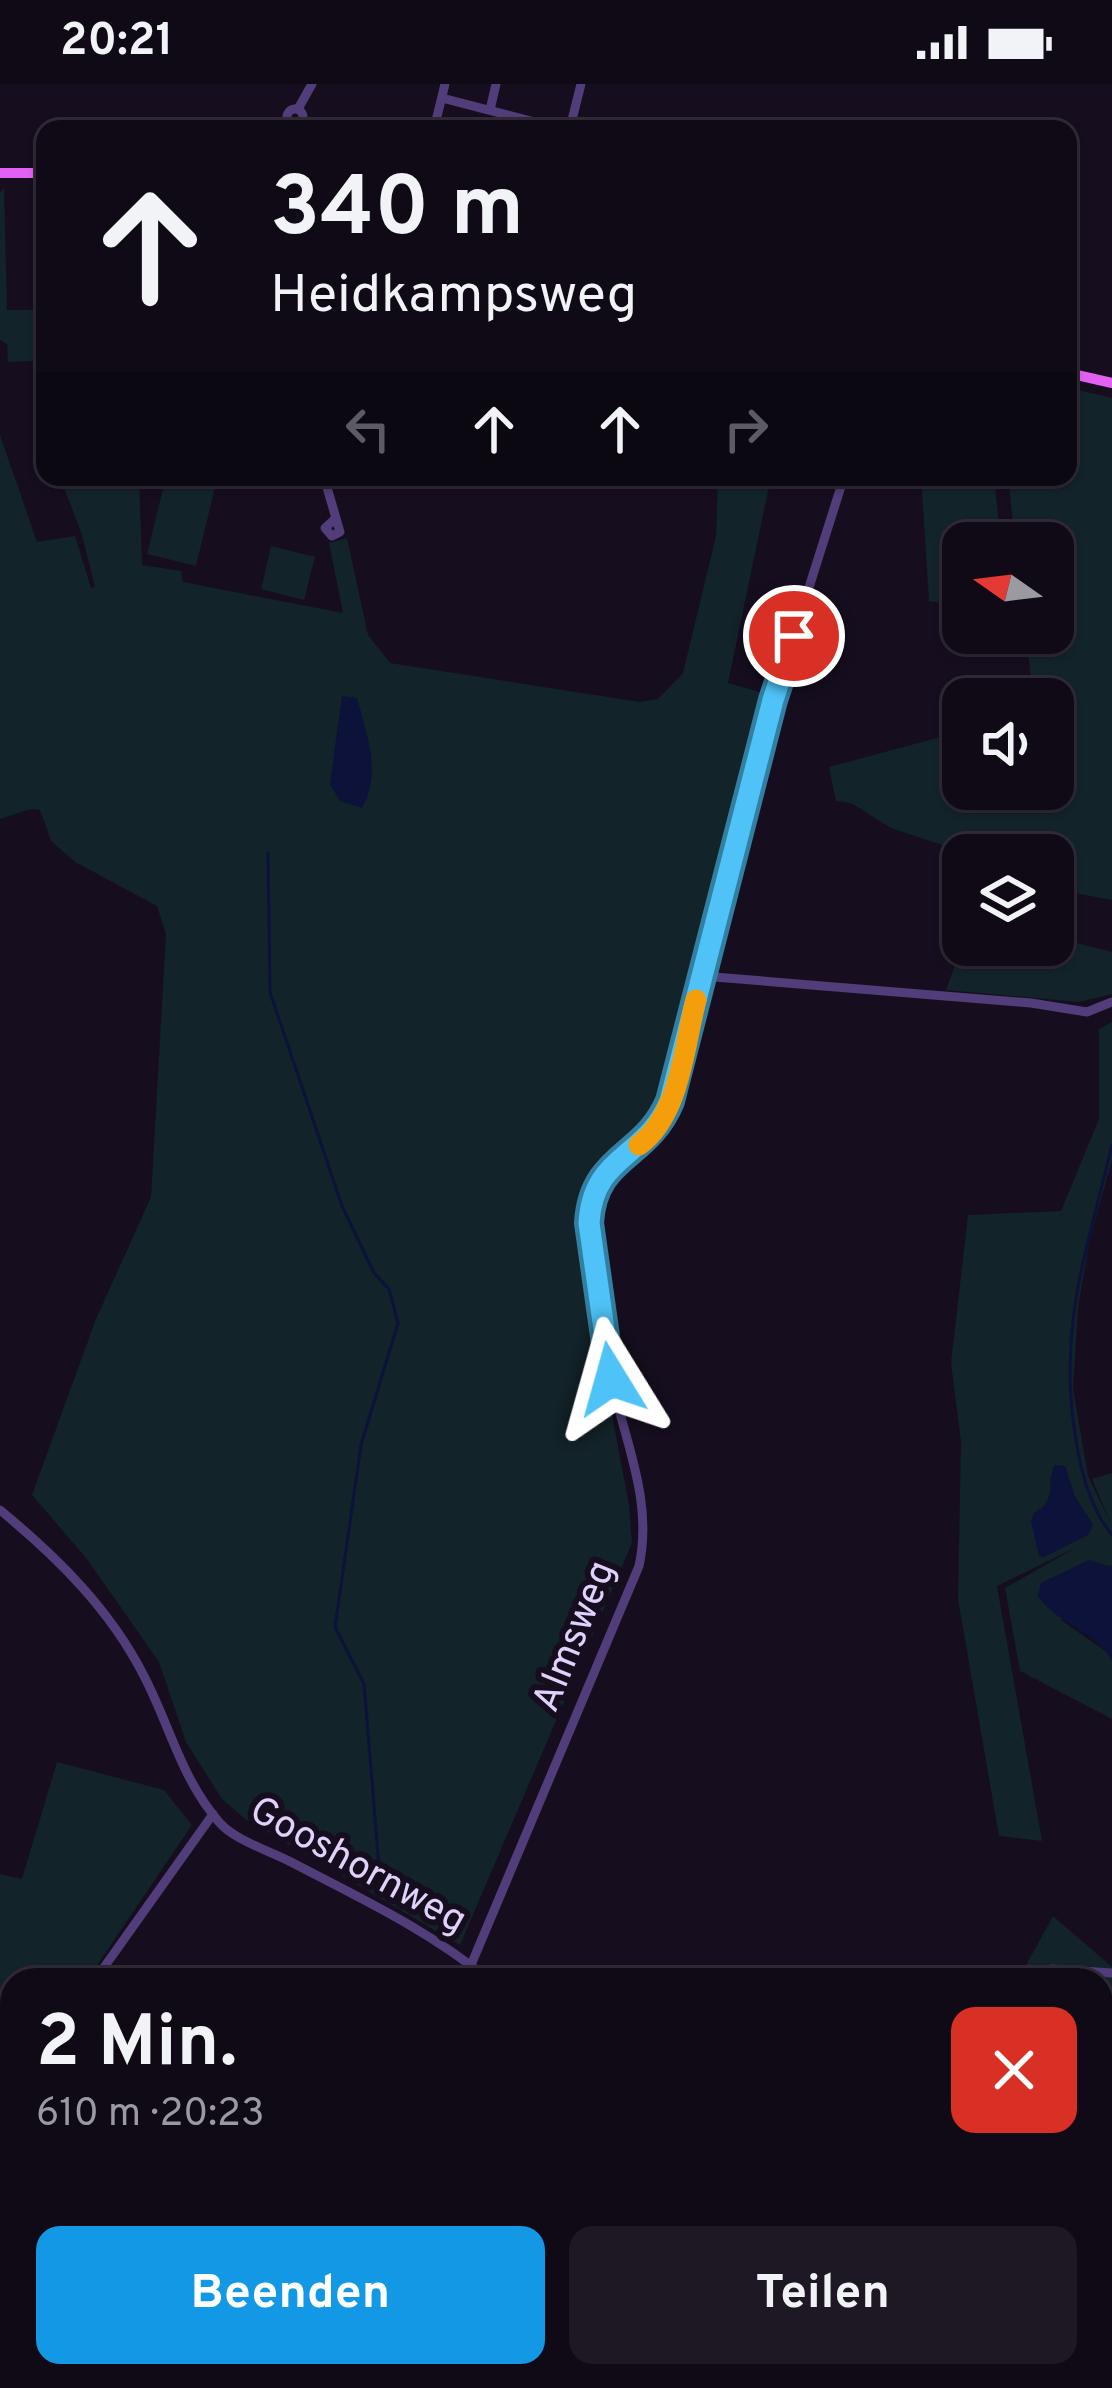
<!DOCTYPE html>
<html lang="de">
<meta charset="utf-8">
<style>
:root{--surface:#100a17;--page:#1e1824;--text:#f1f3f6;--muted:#9c9aa1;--line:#302b36;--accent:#1398e5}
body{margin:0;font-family:Overpass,sans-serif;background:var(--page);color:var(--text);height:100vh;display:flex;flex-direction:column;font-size:45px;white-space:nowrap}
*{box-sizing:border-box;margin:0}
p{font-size:39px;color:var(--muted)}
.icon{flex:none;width:66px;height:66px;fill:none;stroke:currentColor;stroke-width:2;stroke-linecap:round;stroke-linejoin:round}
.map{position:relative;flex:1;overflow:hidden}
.details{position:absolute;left:0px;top:1884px;width:1113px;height:420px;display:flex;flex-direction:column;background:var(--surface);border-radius:36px 36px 0 0;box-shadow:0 3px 9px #0004,0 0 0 3px var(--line)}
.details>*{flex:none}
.top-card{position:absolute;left:36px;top:36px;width:1041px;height:366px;border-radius:24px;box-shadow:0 3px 9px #0004,0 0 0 3px var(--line);background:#100a17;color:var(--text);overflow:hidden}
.needle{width:78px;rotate:284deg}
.controls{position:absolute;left:942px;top:438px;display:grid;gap:24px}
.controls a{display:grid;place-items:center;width:132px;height:132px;border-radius:24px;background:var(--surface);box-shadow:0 3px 9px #0004,0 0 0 3px var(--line);font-size:60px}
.pin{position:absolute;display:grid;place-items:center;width:102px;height:102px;color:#fff;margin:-51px;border:6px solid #fff;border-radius:50%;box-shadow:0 3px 12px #0007}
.me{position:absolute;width:132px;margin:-66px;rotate:352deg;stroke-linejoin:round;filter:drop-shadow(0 0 9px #0008)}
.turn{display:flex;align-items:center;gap:42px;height:252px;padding:0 36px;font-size:54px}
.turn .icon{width:156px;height:156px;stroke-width:2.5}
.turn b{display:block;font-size:84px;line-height:102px}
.lanes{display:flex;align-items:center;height:114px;padding:0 36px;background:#0003;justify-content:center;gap:60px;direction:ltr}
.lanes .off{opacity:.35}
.round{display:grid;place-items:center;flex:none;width:126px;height:126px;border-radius:24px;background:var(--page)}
.head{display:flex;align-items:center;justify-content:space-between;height:204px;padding:0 36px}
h1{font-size:72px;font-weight:700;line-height:90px}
.primary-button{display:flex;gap:24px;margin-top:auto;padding:24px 36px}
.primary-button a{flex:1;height:138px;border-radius:24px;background:var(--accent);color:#fff;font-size:48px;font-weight:700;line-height:138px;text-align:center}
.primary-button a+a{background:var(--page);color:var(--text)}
.status{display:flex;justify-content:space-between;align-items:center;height:84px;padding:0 60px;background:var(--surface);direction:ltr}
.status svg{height:33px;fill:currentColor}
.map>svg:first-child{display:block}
.green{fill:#122329;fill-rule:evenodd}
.water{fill:#0d123a}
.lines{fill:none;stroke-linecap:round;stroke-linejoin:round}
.stream{stroke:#0d123a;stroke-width:3}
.minor{stroke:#503d7a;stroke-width:9}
.major{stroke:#e261f2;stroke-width:10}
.route-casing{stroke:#337fa1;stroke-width:30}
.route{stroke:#4fc3f7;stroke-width:21}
.slow{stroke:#f59e0b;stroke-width:21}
.labels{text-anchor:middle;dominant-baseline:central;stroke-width:12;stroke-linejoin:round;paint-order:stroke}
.street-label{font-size:39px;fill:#e1d1fb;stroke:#160e1f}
</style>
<div class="status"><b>20:21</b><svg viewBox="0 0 49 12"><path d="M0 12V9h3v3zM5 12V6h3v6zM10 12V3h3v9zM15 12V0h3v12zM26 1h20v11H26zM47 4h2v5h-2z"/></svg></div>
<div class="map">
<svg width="1112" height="2304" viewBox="0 0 1112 2304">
<rect width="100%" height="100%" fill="#160e1f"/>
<path class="green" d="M4,103L7,226H34L35,277L8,278L7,260L0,256V109Z
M1078,306L1112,314V816L1053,805V771H963V780L942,761L891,744L851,719L836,717L829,683L963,647V705H1053V615H1033L1026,549H1053V459H1015L1009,401L1066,395Z
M0,351L37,458L75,452L91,504L95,503L82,451L60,393H139L142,481L181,487L183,498L343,529L329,459L347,454L368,551L390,579L640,618L658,615L683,589L716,452L718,393H771L728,599L770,611L760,648H749L657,1016C619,1079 574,1059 578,1151L629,1421L632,1459L460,1861L244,1734L222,1715L186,1658L159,1578L87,1475L32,1411L96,1235L151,1113L166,850L157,822L75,778L51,757L40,726L30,725L0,735Z
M166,393H190L216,399L196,482L147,470Z
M921,393H994L1001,459H963V522L929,517Z
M271,462L315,473L304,516L261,505Z
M1053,853L1112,868V910L1079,918L946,906L963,859L1053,861Z
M1112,938V1076L1089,1158L1078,1224L1073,1305L1088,1392L1111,1440L1092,1395L1112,1389V1483L1109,1481L1061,1536L1108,1569L1112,1577V1635L1020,1587L1005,1504L1077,1463L997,1502L1042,1757L999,1752L958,1515L961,1358L951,1279L968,1131L1061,1127L1099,1035V945ZM1065,1382L1074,1411L1093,1441L1034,1429C1050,1420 1053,1413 1050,1395Z
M57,1678L164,1706L192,1741L87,1896H12V2006L0,2024V1790L22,1795Z
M1053,1832L1112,1883V2005L1101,2001V1896H1018Z
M894,2292H977L978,2304H890Z"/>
<path class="water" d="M342,612L357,614C367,651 382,689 362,724L340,717L330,700Z
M1054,1381L1065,1382L1074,1411L1093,1441L1088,1451L1044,1473L1039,1472L1031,1438L1034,1429C1057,1416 1047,1403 1054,1381Z
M1089,1476L1112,1483V1577C1097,1548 1057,1540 1038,1512L1041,1499Z"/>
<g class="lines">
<path class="stream" d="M268,769L270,908L342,1122L374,1189L389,1205L398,1239L361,1361L335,1543L364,1600L380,1795
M1112,1061C1087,1167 1057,1244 1076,1356C1081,1389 1090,1424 1112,1451
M1101,2022L1112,2015
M569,2304L584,2292"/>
<path class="minor" d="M442,14L562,45L571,40L581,0
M287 33a8 8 0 1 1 16 0a8 8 0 1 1-16 0Z
M298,25L312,0
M490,26L496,0
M434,45L445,0
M324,393L340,448L332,452L325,444L336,434
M702,892L1031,919L1087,928L1112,918
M0,1426C57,1473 110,1525 144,1592C170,1642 181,1694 219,1738C234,1756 270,1767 291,1778C358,1813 431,1847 489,1896
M471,1881L639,1482C653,1418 626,1360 612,1298C600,1246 596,1192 589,1139C593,1070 646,1074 670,1017L772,620L844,393
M95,1896L213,1730
M1034,1896L1052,1885L1112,1889
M0,2033L12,2016
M315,2304L329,2292"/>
<path class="major" d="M0,89H45
M1068,289L1112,299"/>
</g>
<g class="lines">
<defs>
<path id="route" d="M611,1295L589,1139C593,1070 646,1075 670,1017L773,616L794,552"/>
</defs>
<use href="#route" class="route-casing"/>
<use href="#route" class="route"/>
<path class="slow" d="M639,1061C680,1031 684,962 696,916"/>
</g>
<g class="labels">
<g class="street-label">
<text transform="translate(576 1553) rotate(-68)">Almsweg</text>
<text transform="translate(357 1783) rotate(29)">Gooshornweg</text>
</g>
</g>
</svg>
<div class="controls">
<a><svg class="needle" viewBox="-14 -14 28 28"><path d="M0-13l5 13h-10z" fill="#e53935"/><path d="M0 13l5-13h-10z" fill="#9c9aa1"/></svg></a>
<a><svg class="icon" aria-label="sound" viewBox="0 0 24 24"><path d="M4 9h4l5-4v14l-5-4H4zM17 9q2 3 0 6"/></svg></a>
<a><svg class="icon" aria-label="layers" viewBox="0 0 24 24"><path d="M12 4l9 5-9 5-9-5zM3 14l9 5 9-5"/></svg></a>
</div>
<div class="pin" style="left:794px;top:552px;background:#d93025"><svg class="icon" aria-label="arrive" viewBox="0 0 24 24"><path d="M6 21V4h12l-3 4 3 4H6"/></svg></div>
<svg class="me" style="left:611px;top:1295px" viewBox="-20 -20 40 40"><path d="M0-17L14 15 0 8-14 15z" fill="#4fc3f7" stroke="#fff" stroke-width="4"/></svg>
<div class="top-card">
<div class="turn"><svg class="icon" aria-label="ahead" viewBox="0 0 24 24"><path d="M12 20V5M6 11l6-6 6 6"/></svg><div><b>340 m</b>Heidkampsweg</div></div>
<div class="lanes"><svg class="icon off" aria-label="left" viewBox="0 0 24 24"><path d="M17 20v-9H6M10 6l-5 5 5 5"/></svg><svg class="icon" aria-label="ahead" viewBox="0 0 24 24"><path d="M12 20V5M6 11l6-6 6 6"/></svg><svg class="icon" aria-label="ahead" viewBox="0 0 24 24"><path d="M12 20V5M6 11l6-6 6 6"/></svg><svg class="icon off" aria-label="right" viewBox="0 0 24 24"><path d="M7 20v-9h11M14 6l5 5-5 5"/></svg></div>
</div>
<section class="details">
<div class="head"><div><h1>2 Min.</h1><p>610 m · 20:23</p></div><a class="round" style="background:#d93025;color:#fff"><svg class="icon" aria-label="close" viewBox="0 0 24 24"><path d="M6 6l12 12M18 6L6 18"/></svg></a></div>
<div class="primary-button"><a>Beenden</a><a>Teilen</a></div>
</section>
</div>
